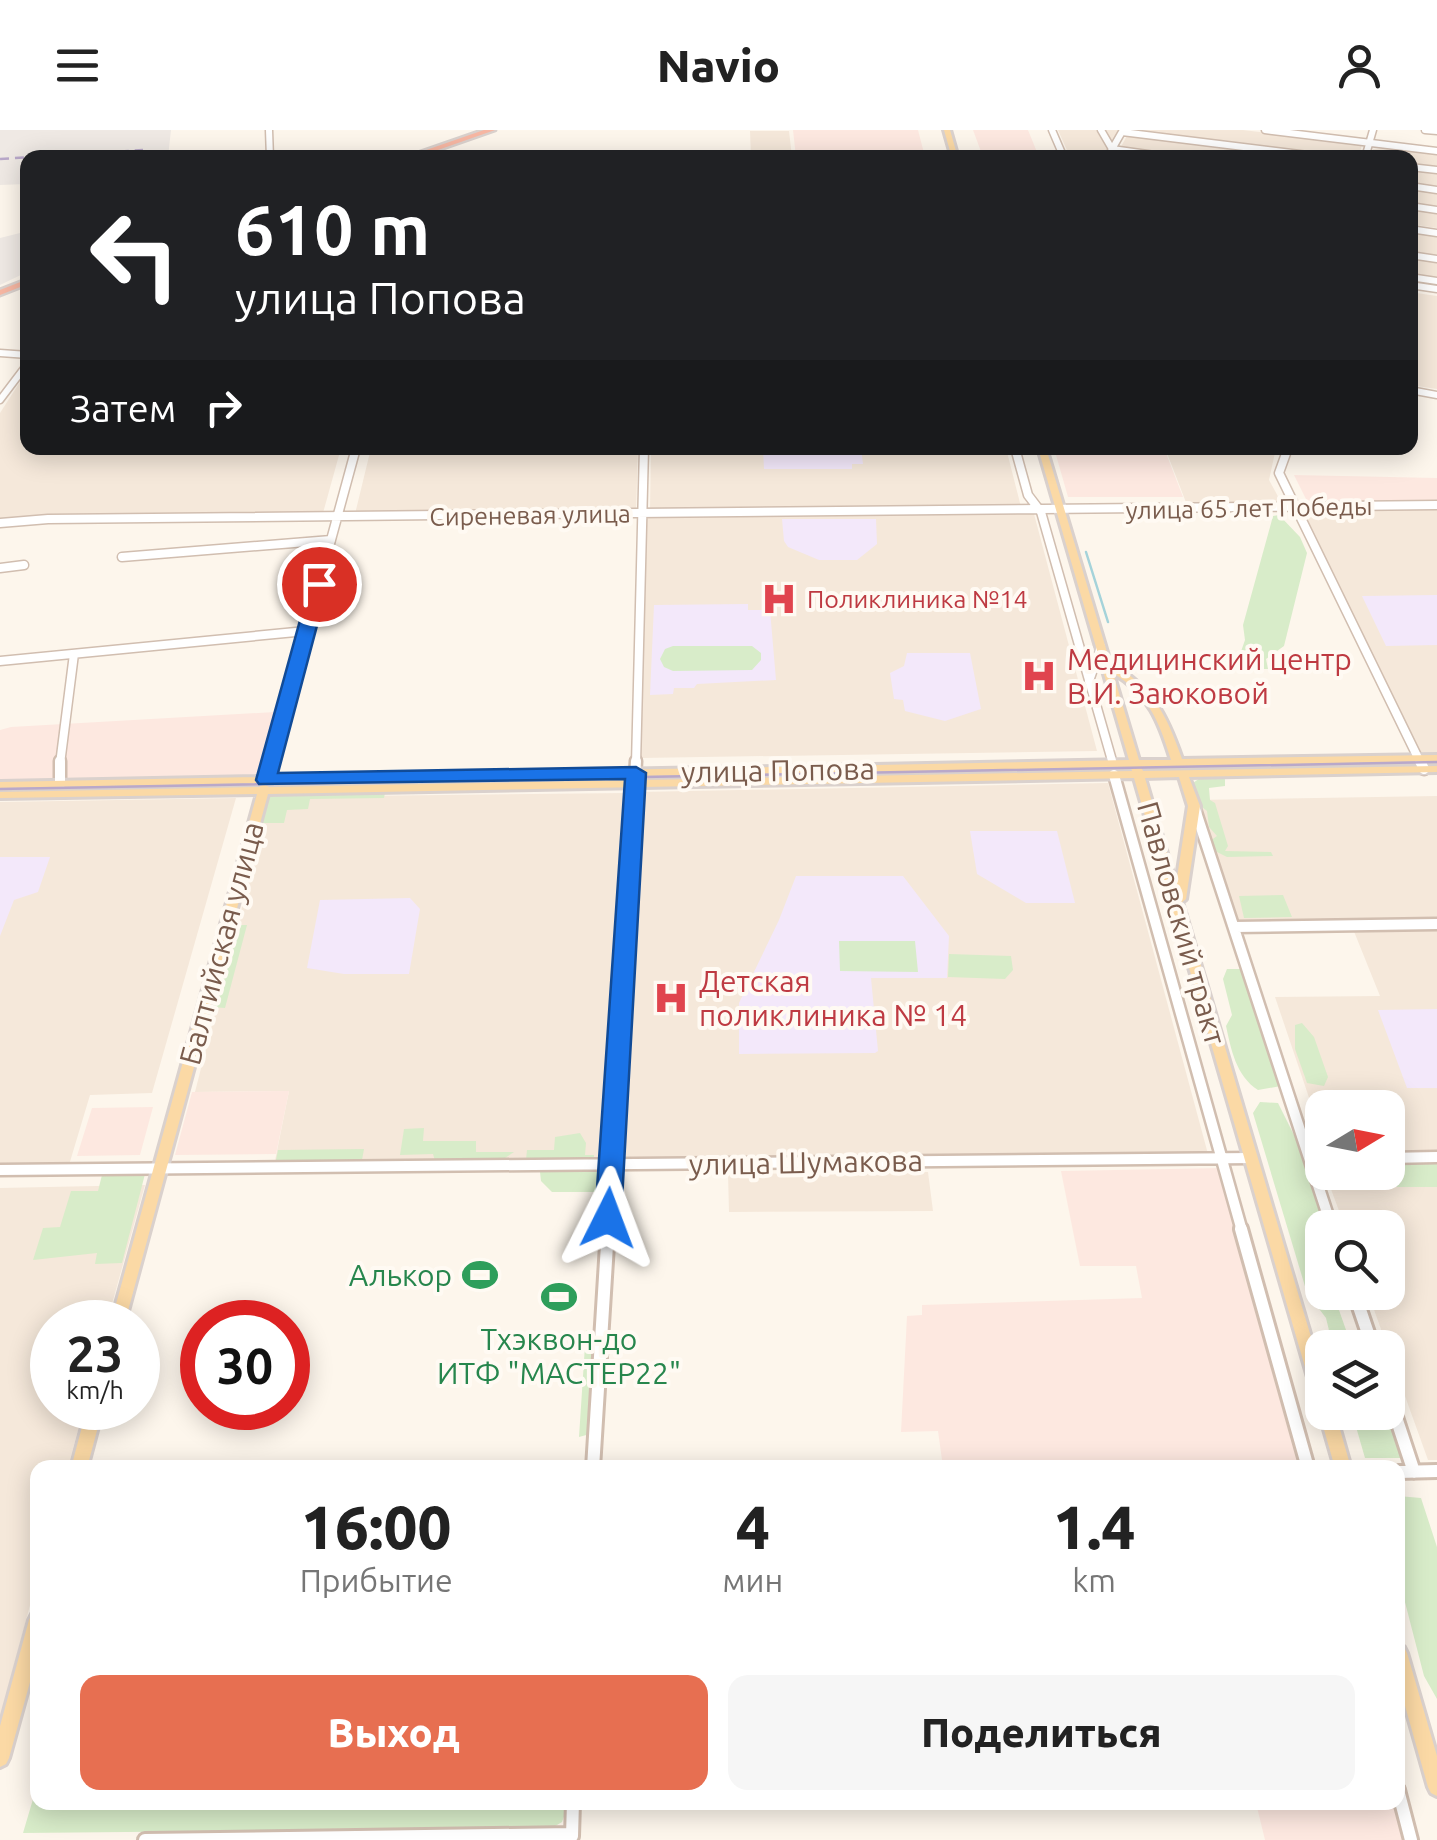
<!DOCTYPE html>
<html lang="ru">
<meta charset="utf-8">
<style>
:root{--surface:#fff;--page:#f6f6f6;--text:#222;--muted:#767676;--accent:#e76f51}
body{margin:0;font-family:Ubuntu,sans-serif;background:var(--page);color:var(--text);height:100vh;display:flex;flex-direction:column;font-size:38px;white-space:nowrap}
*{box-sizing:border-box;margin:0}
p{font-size:32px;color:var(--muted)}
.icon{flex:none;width:55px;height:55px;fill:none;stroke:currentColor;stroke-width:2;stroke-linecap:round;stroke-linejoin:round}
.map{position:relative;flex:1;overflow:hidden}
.drawer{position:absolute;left:30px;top:1330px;width:1375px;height:350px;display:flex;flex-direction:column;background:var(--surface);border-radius:20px;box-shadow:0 5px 25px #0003}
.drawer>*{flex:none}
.hud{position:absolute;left:20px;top:20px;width:1398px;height:305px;border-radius:20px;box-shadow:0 5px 25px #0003;background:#202124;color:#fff;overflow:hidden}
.needle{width:65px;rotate:80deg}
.tools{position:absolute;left:1305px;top:960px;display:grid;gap:20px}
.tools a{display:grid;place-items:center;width:100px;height:100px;border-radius:20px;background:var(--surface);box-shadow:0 5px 25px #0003;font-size:50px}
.speed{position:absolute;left:30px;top:1170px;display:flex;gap:20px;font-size:50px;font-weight:700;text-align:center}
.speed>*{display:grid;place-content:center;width:130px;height:130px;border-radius:50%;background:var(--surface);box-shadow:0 5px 25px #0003;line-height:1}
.speed small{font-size:25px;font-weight:400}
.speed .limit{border:15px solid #d22;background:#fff;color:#111}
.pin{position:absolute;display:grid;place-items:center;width:85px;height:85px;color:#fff;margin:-42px;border:5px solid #fff;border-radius:50%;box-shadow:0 2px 10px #0007}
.me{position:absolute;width:110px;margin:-55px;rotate:3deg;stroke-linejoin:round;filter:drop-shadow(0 0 8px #0008)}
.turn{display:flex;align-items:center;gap:35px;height:210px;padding:0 50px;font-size:45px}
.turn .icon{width:130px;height:130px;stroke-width:2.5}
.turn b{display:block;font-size:70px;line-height:85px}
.then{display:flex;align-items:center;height:95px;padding:0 50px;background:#0003;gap:20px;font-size:38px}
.eta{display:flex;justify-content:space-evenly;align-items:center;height:170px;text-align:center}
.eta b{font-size:60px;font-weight:800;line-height:70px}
.button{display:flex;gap:20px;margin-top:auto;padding:20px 50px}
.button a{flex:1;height:115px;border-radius:20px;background:var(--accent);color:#fff;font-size:40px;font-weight:800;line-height:115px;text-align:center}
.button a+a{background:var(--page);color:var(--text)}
header{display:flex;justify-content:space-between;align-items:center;height:130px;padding:0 50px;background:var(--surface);font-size:45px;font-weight:800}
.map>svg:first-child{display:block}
.residential{fill:#f5e8da}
.commercial{fill:#fde8e0}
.industrial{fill:#efe9e4}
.education{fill:#f3e8fa}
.green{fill:#d8ecc9}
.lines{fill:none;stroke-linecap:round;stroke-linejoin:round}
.stream{stroke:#a5d3da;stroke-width:2.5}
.minor-far3-casing{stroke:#d1beb0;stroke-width:9}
.minor-far2-casing{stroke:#d1beb0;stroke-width:11}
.minor-far1-casing{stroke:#d1beb0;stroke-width:15}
.minor-casing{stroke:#d1beb0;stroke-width:18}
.major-casing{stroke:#dad1cd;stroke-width:6}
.highway-casing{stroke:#dad1cd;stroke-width:5}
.minor-far3{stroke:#fff;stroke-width:6}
.minor-far2{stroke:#fff;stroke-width:8}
.minor-far1{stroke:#fff;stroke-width:10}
.minor{stroke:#fff;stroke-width:12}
.major{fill:#fbd9a5;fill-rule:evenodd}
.highway{fill:#f7b7a3;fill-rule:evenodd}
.tram{stroke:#b9a8c9;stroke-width:2.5}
.rail{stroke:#b9a8c9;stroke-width:2.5;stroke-dasharray:9 6;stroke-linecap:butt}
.route{fill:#1a73e8;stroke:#114b97;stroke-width:2.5}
.labels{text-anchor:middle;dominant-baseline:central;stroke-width:8;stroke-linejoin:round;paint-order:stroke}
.far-street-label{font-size:25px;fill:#7a5c4d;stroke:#fffaf3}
.far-health-label{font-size:25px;fill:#be3a42;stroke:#fffaf3;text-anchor:start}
.health-label{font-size:30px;fill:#be3a42;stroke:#fffaf3;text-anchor:start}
.street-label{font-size:30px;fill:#7a5c4d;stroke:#fffaf3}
.leisure-label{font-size:30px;fill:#27864d;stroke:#fffaf3;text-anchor:end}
</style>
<header><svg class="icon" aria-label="menu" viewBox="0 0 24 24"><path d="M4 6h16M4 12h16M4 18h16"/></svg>Navio<svg class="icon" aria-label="person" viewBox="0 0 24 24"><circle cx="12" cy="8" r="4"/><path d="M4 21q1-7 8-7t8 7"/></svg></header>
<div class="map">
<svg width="1437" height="1710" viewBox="0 0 1437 1710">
<rect width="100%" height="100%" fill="#fdf6ec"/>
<path class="residential" d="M1058,0H1120L1105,28L1070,27Z
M1130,0H1243L1362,14L1359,27L1115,28Z
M750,1H789L792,27H751Z
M1397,17L1437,22V98L1410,94V28H1370L1373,19Z
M1410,103L1437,107V149L1410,146Z
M1410,162L1437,166V259L1410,255Z
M27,241L28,318H341L323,383L48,386L0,392V283Z
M371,318H638L636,382L355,384Z
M651,318H1006L1021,377L650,379Z
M1165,318H1276L1269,350L1281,372L1187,375Z
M1301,377H1437V625H1419Z
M1034,384L1097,621L641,628L647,387Z
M1108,653L1208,1024L616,1029L639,662Z
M625,663L600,1029L275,1031L289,961L195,962L270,667Z
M1437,666V790L1239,794L1195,670Z
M236,668L152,963L90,965L69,1035L0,1036V672Z
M1437,798V1021L1388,1022V978H1322V1006L1275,867L1380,866L1353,799Z
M1437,1032V1330H1428L1368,1163L1388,1162V1098L1345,1097L1325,1043L1388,1042V1033Z
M928,1042L933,1081L729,1082L728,1044Z
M145,1055L107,1192H52V1278H84L68,1337L38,1338L37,1449L0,1588V1058Z"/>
<path class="commercial" d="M793,0H918L925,27H796Z
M973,0H1028L1039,27H983Z
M1054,318H1164L1183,367H1068Z
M1294,345L1437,348V373H1308Z
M275,582L259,641L254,645L0,650V600L11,597Z
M289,961L276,1024L175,1025L192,962Z
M153,977L140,1025L77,1026L92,978Z
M1224,1038L1307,1337H943L938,1301L901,1302L907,1186L922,1185V1175L1142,1168L1136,1136H1080L1061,1041Z
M1398,1672L1409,1710H1265L1256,1673Z"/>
<path class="industrial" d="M0,0H171L168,27L28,28L27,54L0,55Z
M24,102L27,104V142L0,155V108Z"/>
<path class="education" d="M763,318H861L863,334H852V339H764Z
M782,389H876L877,414L857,430H819L788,417L784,411Z
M1437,465V515L1386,516L1362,466Z
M748,474V480H770L776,550L697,554L694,558H674L673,564L650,565L654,475Z
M907,523H970L981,579L945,591L905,581L903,570L894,569L890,543L904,536Z
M970,701H1057L1075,773H1026L977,744Z
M0,727H50L38,762L14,770L0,806Z
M796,746H903L949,806L947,848H871L878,921L875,923L739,924V873L779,790Z
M410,768L420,779L409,844H344L307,838L320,770Z
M1437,879V958H1407L1378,880Z"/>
<path class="green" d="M1279,385L1300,407L1307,423L1284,516L1266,529L1268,539H1245L1237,533L1245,510L1243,495L1273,386Z
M673,516H752L761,523V530L752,540L673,541L664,537L660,529L665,519Z
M1216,646L1225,648V656L1209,658L1210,670L1215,673L1228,716L1225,721L1271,722L1273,726L1227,727L1213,720L1210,711L1217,706L1209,697L1207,681L1197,673L1193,653L1200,648Z
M352,661L385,663L384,668L310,669L308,679L287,680L284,693H261L267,667L275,663Z
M1283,765L1292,787L1244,788L1239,766Z
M234,795H247L225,878L212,877Z
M839,811H915L918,842L840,841Z
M949,824L1011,826L1013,840L1005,849L948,847Z
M1227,839H1243L1281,956L1258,960C1236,946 1231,919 1226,896L1232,885L1223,849Z
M1302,893L1314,907L1328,947L1324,956L1307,953L1295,919V895Z
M1260,972L1278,973L1295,1007L1326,1097L1319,1110L1322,1162L1333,1163L1352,1217H1333L1326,1188L1307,1163L1253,983Z
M424,998L423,1011H476V1022H514L502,1030L435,1031L433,1024L400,1025L404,999Z
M580,1003L586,1013L585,1025H594V1029L526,1030L527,1020H554L555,1007Z
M364,1019L362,1030H276L278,1020Z
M1406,1031H1437V1057H1397L1391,1047L1392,1039Z
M545,1039H601L605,1053L595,1062H552L541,1051L540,1042Z
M145,1044L122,1133L95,1134L97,1123L33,1130L43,1098L60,1097L71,1061H98L102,1045Z
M586,1200L598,1205L590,1304L579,1307Z
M1352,1283H1386L1401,1328H1365Z
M1398,1366L1421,1368L1437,1417V1569L1424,1546L1398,1445L1401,1430Z
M36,1659L38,1672L569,1673L562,1692L552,1698L23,1703Z"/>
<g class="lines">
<path class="stream" d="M1086,422L1108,492"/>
<defs>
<path id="minor-far3" d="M269,0L270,28
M1052,0L1064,28
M1101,0L1112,19L1176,28
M1265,0L1437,21
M1425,0L1437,1
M1122,2L1332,28
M1107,28L1123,0
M1365,28L1373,0
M1410,37L1437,40
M1410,56L1437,60
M1410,76L1437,80
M1410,99L1437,103
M1410,125L1437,129
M1410,147L1437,151
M1410,155L1437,159
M0,223L28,225
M1410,260L1437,265
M0,270L28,233"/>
<path id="minor-far2" d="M1015,318L1028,365L1041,382L1113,634
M1288,318L1279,343L1421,634
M0,393L48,389L1437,375
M122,427L331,410
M0,438L24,435
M0,531L306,501
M1089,551L1101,517
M60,634L74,524
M270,634L356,318
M636,634L644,318"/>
<path id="minor-far1" d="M60,631V654
M1420,631L1424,639
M1114,645L1242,1101
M266,650L271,631
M1194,676L1332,1098
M1235,797L1437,794
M1388,1028L1437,1027
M0,1040L1252,1028
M608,1101L636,631"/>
<path id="minor" d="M1241,1099L1308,1338
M1354,1162L1373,1218
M1388,1263L1414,1342
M593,1338L608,1099
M1398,1342L1437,1341
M1398,1660L1411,1710
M572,1706L573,1672
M145,1710L571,1704"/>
<path id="major" d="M944,0H950L958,28H952Z
M1038,318H1046L1110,532C1153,558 1166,583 1182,629L1437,625V631L1141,637L1143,641L1437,636V642L1189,647L1200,676L1186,769L1182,772L1322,1244V1274L1317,1273L1314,1268L1134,648L268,664L125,1192H111L257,664L0,668V662L259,657L264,654L269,657L1132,641L1131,637L0,658V652L1129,630ZM1113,543C1149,565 1159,591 1171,630H1139ZM1179,647L1188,676L1176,754L1145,648Z
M1322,1277V1282H1335L1351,1338H1335L1319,1282Z
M87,1278H103L87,1338H71Z
M38,1482V1523L9,1628L6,1634L0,1637V1596L29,1490L32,1484Z
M1398,1515L1404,1517L1407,1523L1437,1626V1666L1431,1663L1428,1657L1398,1551Z"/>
<path id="highway" d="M484,0H495L415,28H403Z
M28,149V154L0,165V160Z"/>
</defs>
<use href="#minor-far3" class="minor-far3-casing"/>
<use href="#minor-far2" class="minor-far2-casing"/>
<use href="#minor-far1" class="minor-far1-casing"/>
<use href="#minor" class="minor-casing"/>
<use href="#major" class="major-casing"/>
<use href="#highway" class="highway-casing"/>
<use href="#minor-far3" class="minor-far3"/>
<use href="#minor-far2" class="minor-far2"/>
<use href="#minor-far1" class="minor-far1"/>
<use href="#minor" class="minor"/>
<use href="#major" class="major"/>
<use href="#highway" class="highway"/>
<path class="tram" d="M0,659L1437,632"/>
<path class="rail" d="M0,29L143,20"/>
</g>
<path class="route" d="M319,449L328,454L278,643L636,637L646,643L621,1088L617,1096H599L595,1088L625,649L259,654L256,650L310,454Z"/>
<defs>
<symbol id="hospital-bare" viewBox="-9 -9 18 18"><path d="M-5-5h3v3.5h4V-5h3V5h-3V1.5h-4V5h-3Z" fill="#e0444e" stroke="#fffaf3" stroke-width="2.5" paint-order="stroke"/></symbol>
<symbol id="stadium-bare" viewBox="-9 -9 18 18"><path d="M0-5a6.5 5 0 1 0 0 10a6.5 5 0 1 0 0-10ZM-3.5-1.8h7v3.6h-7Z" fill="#2e9e5b" stroke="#fffaf3" stroke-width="2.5" paint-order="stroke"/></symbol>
</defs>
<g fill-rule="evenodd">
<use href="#hospital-bare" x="754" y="444" width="50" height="50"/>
<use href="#hospital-bare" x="1014" y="521" width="50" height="50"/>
<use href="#hospital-bare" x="646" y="843" width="50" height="50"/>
<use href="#stadium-bare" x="455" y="1120" width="50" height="50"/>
<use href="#stadium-bare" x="534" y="1142" width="50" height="50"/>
</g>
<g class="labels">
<g class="far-street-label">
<text transform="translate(1249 378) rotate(-1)">улица 65 лет Победы</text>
<text transform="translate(530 385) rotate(-1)">Сиреневая улица</text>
</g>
<g class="far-health-label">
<text x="807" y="469">Поликлиника №14</text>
</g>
<g class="health-label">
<text x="1067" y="529">Медицинский центр<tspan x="1067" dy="34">В.И. Заюковой</tspan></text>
<text x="699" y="851">Детская<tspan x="699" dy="34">поликлиника № 14</tspan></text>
</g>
<g class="street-label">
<text transform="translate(778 640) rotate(-1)">улица Попова</text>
<text transform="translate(1182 793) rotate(74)">Павловский тракт</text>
<text transform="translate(221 813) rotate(-75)">Балтийская улица</text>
<text transform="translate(806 1032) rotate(-1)">улица Шумакова</text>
</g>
<g class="leisure-label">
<text x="452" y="1145">Алькор</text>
<text x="559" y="1209" text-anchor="middle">Тхэквон-до<tspan x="559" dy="34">ИТФ "МАСТЕР22"</tspan></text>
</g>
</g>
</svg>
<div class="tools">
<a><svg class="needle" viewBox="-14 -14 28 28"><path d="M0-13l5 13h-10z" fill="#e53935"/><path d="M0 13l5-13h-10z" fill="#767676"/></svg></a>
<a><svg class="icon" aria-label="search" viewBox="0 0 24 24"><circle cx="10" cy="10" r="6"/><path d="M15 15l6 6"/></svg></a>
<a><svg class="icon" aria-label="layers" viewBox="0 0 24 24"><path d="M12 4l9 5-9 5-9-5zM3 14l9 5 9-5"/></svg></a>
</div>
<div class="speed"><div>23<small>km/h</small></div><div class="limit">30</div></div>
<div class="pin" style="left:319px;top:454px;background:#d93025"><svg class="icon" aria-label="arrive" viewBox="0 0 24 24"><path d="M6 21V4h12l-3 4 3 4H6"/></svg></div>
<svg class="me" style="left:608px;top:1088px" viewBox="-20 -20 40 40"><path d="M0-17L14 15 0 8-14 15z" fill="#1a73e8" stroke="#fff" stroke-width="4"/></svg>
<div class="hud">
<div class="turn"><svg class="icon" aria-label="left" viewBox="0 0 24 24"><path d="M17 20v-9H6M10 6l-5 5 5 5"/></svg><div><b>610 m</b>улица Попова</div></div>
<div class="then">Затем<svg class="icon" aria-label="right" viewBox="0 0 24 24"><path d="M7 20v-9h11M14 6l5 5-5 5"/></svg></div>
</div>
<section class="drawer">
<div class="eta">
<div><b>16:00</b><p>Прибытие</p></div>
<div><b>4</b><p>мин</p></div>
<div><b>1.4</b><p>km</p></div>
</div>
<div class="button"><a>Выход</a><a>Поделиться</a></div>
</section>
</div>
